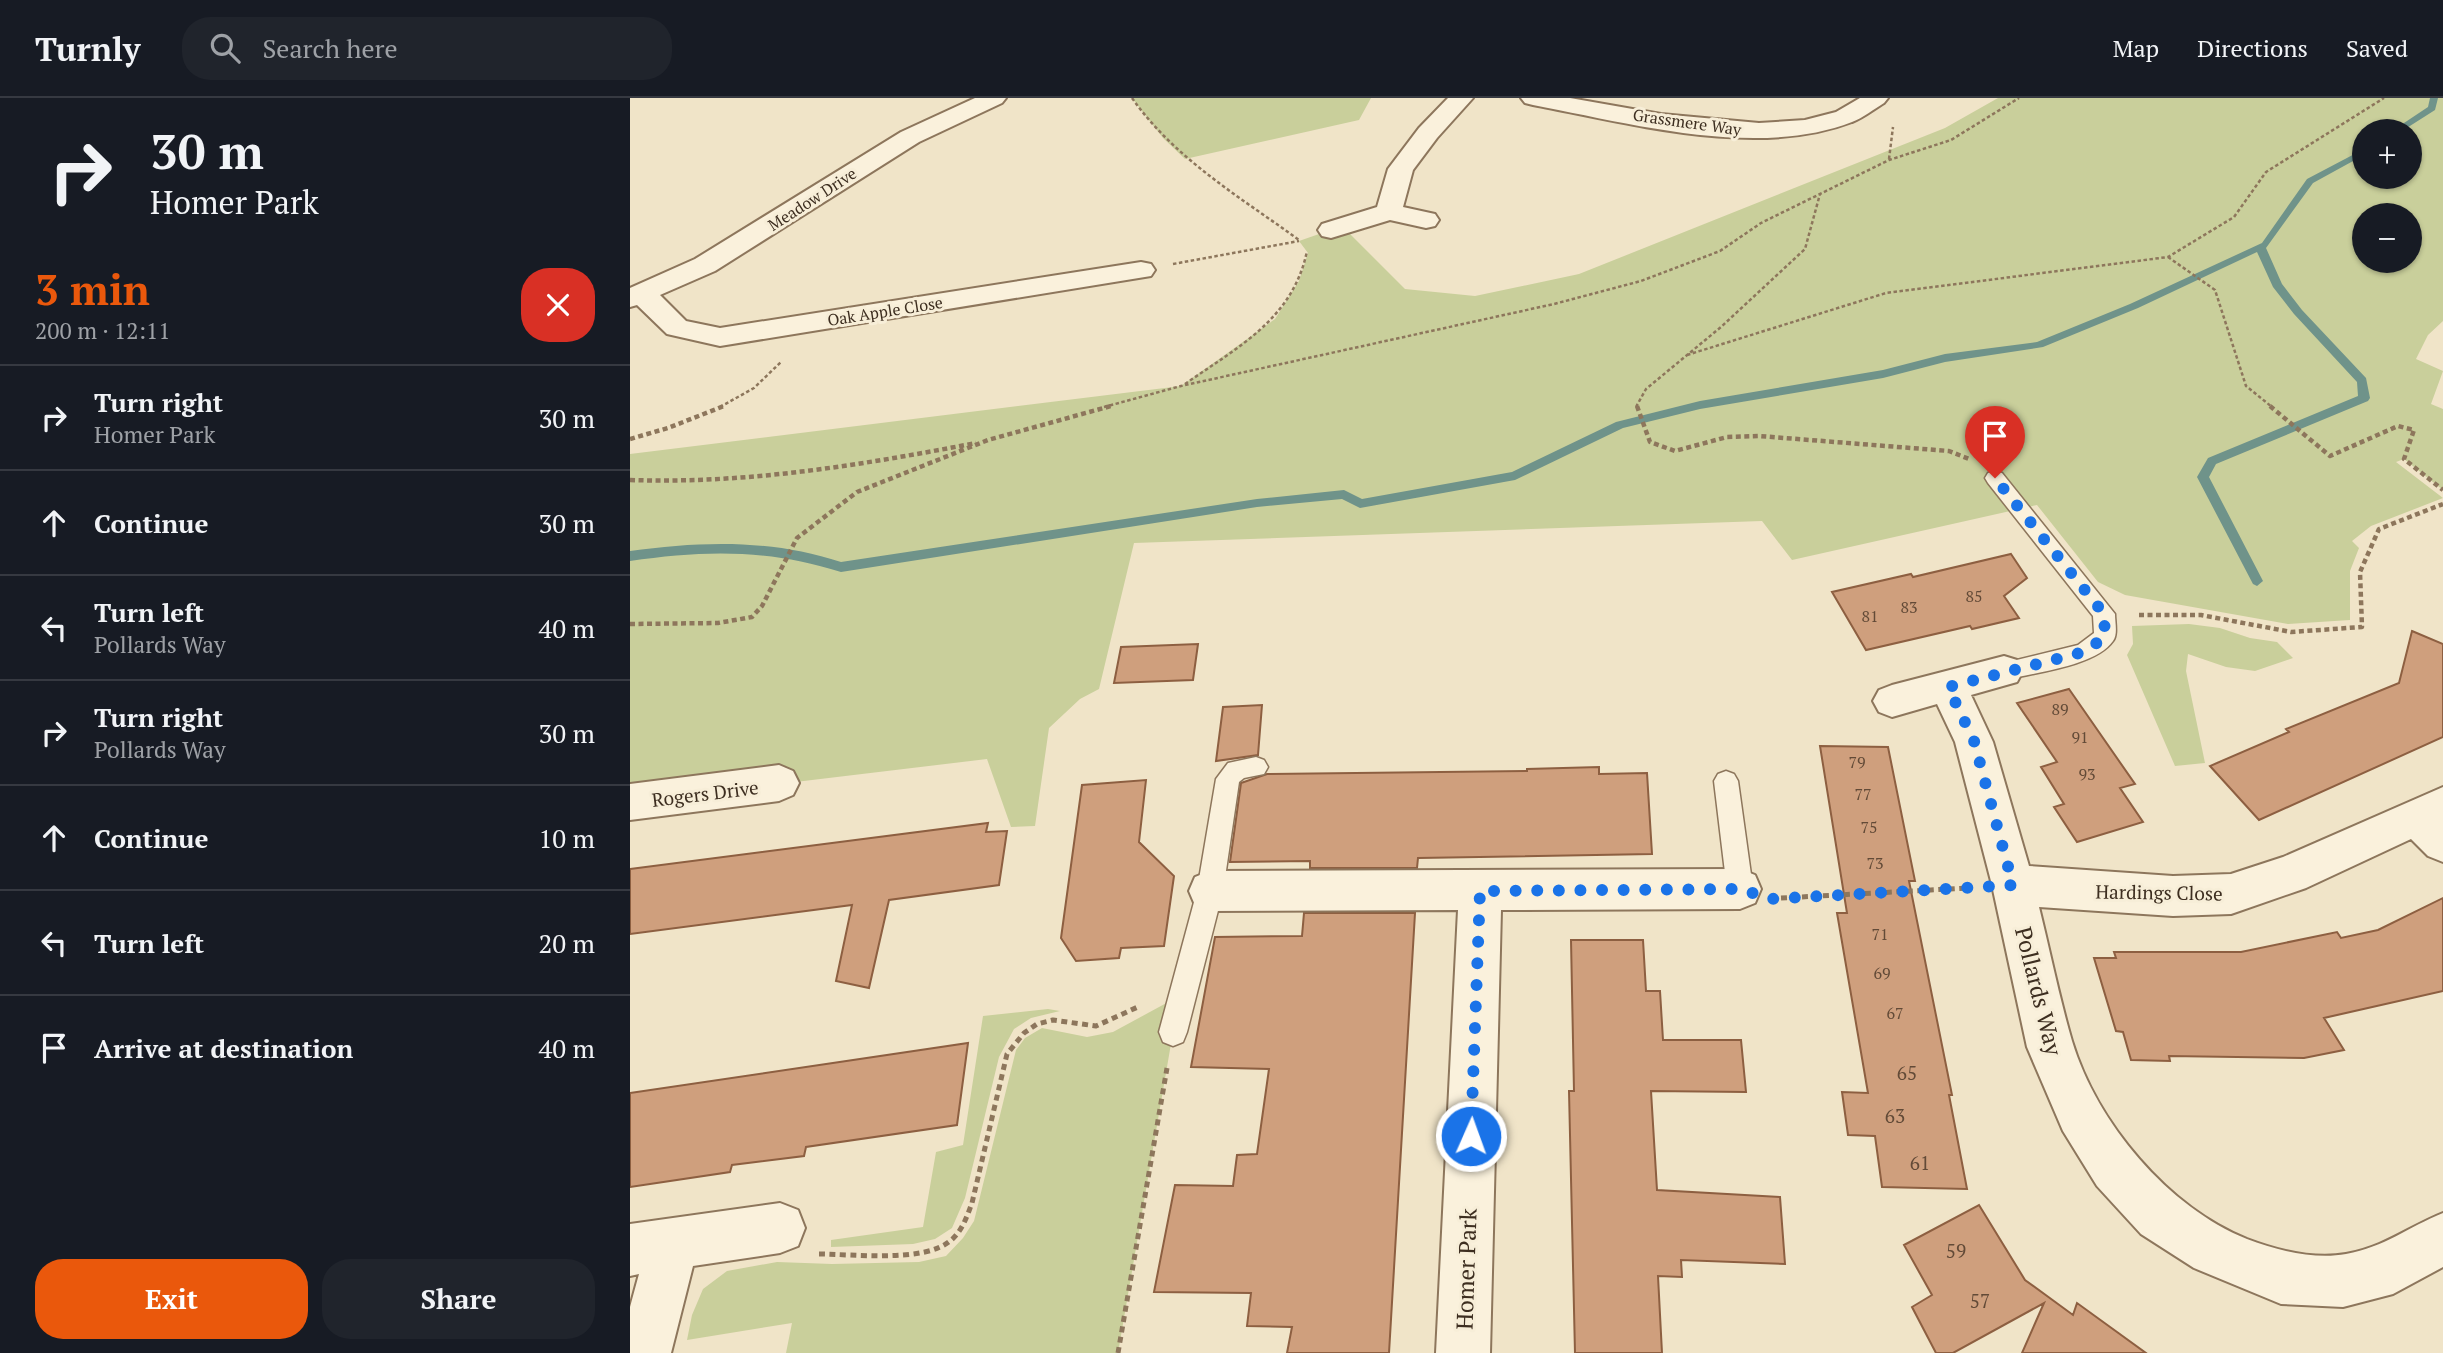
<!DOCTYPE html>
<meta charset="utf-8">
<style>
:root{--surface:#171b24;--page:#20242c;--text:#f1f3f6;--muted:#9ea1a6;--line:#363941;--accent:#ea580c}
body{margin:0;font-family:"PT Serif",serif;background:var(--page);color:var(--text);height:100vh;display:flex;flex-direction:column;font-size:26px;white-space:nowrap}
*{box-sizing:border-box;margin:0}
p{font-size:23px;color:var(--muted)}
.icon{flex:none;width:38px;height:38px;fill:none;stroke:currentColor;stroke-width:2;stroke-linecap:round;stroke-linejoin:round}
.map{position:relative;flex:1;overflow:hidden}
.panel{display:flex;flex-direction:column;background:var(--surface);width:630px}
.panel>*{flex:none}
.hud{background:#171b24;color:var(--text);overflow:hidden}
.controls{position:absolute;left:1722px;top:21px;display:grid;gap:14px}
.controls a{display:grid;place-items:center;width:70px;height:70px;border-radius:50%;background:var(--surface);box-shadow:0 2px 5px #0004;font-size:35px}
.pin{position:absolute;display:grid;place-items:center;width:60px;height:60px;color:#fff;margin:-72px -30px;border-radius:50% 50% 50% 0;rotate:-45deg;box-shadow:0 0 7px #0007}
.pin .icon{rotate:45deg}
.me{position:absolute;width:77px;margin:-38px;rotate:2deg;stroke-linejoin:round;filter:drop-shadow(0 0 5px #0008)}
.turn{display:flex;align-items:center;gap:24px;height:147px;padding:0 35px;font-size:32px}
.turn .icon{width:91px;height:91px;stroke-width:2.5}
.turn b{display:block;font-size:49px;line-height:60px}
.round{display:grid;place-items:center;flex:none;width:74px;height:74px;border-radius:28px;background:var(--page)}
.summary{display:flex;align-items:center;justify-content:space-between;height:119px;padding:0 35px}
h1{font-size:42px;font-weight:700;line-height:52px;color:var(--accent)}
.primary-button{display:flex;gap:14px;margin-top:auto;padding:14px 35px}
.primary-button a{flex:1;height:80px;border-radius:28px;background:var(--accent);color:#fff;font-size:28px;font-weight:700;line-height:80px;text-align:center}
.primary-button a+a{background:var(--page);color:var(--text)}
ul{padding:0;list-style:none}
li{display:flex;align-items:center;gap:21px;height:105px;padding:0 35px;border-top:2px solid var(--line)}
li div{flex:1}
li b{display:block;font-size:26px}
li em{font-style:normal}
header{display:flex;align-items:center;gap:42px;box-sizing:border-box;height:98px;padding:0 35px;background:var(--surface);border-bottom:2px solid var(--line)}
header strong{font-size:33px}
nav{display:flex;gap:38px;margin-inline-start:auto;font-size:24px}
.search{width:490px;height:63px;background:var(--page);display:flex;align-items:center;gap:18px;box-sizing:border-box;padding:0 24px;border-radius:28px;color:var(--muted);font-size:26px}
main{display:flex;flex:1;min-height:0}
.map>svg:first-child{display:block}
.green{fill:#c9cf9b;fill-rule:evenodd}
.lines{fill:none;stroke-linecap:round;stroke-linejoin:round}
.stream{fill:#6f938a;fill-rule:evenodd}
.building{fill:#cf9f7d;stroke:#8d5f41;stroke-width:2}
.service-casing{stroke:#8d765c;stroke-width:3}
.minor-casing{stroke:#8d765c;stroke-width:4}
.path-far2{stroke:#8d765c;stroke-width:2.5;stroke-dasharray:3.5 2.5;stroke-linecap:butt}
.path-far1{stroke:#8d765c;stroke-width:4.5;stroke-dasharray:5 3.5;stroke-linecap:butt}
.path{stroke:#8d765c;stroke-width:5;stroke-dasharray:6 4.5;stroke-linecap:butt}
.service{fill:#faf1dc;fill-rule:evenodd}
.minor{fill:#faf1dc;fill-rule:evenodd}
.route{stroke:#1a73e8;stroke-width:12;stroke-dasharray:0 21.6}
.labels{text-anchor:middle;dominant-baseline:central;stroke-width:6;stroke-linejoin:round;paint-order:stroke}
.far-street-label{font-size:16px;fill:#3d2e20;stroke:#f7eed8}
.number-label{font-size:16px;fill:#624a37}
.street-label{font-size:19px;fill:#3d2e20;stroke:#f7eed8}
.near-number-label{font-size:19px;fill:#624a37}
.near-street-label{font-size:23px;fill:#3d2e20;stroke:#f7eed8}
</style>
<header>
<strong>Turnly</strong>
<div class="search"><svg class="icon" aria-label="search" viewBox="0 0 24 24"><circle cx="10" cy="10" r="6"/><path d="M15 15l6 6"/></svg>Search here</div>
<nav><a>Map</a><a>Directions</a><a>Saved</a></nav>
</header>
<main>
<section class="panel">
<div class="hud">
<div class="turn"><svg class="icon" aria-label="right" viewBox="0 0 24 24"><path d="M7 20v-9h11M14 6l5 5-5 5"/></svg><div><b>30 m</b>Homer Park</div></div>
</div>
<div class="summary"><div><h1>3 min</h1><p>200 m · 12:11</p></div><a class="round" style="background:#d93025;color:#fff"><svg class="icon" aria-label="close" viewBox="0 0 24 24"><path d="M6 6l12 12M18 6L6 18"/></svg></a></div>
<ul>
<li><svg class="icon" aria-label="right" viewBox="0 0 24 24"><path d="M7 20v-9h11M14 6l5 5-5 5"/></svg><div><b>Turn right</b><p>Homer Park</p></div><em>30 m</em></li>
<li><svg class="icon" aria-label="ahead" viewBox="0 0 24 24"><path d="M12 20V5M6 11l6-6 6 6"/></svg><div><b>Continue</b></div><em>30 m</em></li>
<li><svg class="icon" aria-label="left" viewBox="0 0 24 24"><path d="M17 20v-9H6M10 6l-5 5 5 5"/></svg><div><b>Turn left</b><p>Pollards Way</p></div><em>40 m</em></li>
<li><svg class="icon" aria-label="right" viewBox="0 0 24 24"><path d="M7 20v-9h11M14 6l5 5-5 5"/></svg><div><b>Turn right</b><p>Pollards Way</p></div><em>30 m</em></li>
<li><svg class="icon" aria-label="ahead" viewBox="0 0 24 24"><path d="M12 20V5M6 11l6-6 6 6"/></svg><div><b>Continue</b></div><em>10 m</em></li>
<li><svg class="icon" aria-label="left" viewBox="0 0 24 24"><path d="M17 20v-9H6M10 6l-5 5 5 5"/></svg><div><b>Turn left</b></div><em>20 m</em></li>
<li><svg class="icon" aria-label="arrive" viewBox="0 0 24 24"><path d="M6 21V4h12l-3 4 3 4H6"/></svg><div><b>Arrive at destination</b></div><em>40 m</em></li>
</ul>
<div class="primary-button"><a>Exit</a><a>Share</a></div>
</section>
<div class="map">
<svg width="1813" height="1255" viewBox="0 0 1813 1255">
<rect width="100%" height="100%" fill="#f0e4c8"/>
<path class="green" d="M502,0H741L729,22L555,61L533,40Z
M1368,0H1813V223L1798,237L1786,261L1813,273L1801,306L1813,311V392L1774,361L1766,364L1813,400L1741,428L1722,443L1729,450L1720,473V522L1658,526L1495,497L1468,484L1407,407L1162,462L1132,423L504,445L469,591L450,601L419,630L405,728L381,729L357,661L0,704V356L551,288L645,221L669,183L678,155L669,143L712,128L775,191L845,198L949,176L1315,30ZM1734,33H1780V79H1734ZM1734,117H1780V163H1734Z
M1559,526L1590,530L1620,540L1647,544L1663,560L1625,573L1596,569L1558,556L1556,573L1575,665L1545,668L1497,557L1503,546L1502,528Z
M553,896L543,934L488,1255H156L162,1225L57,1242L62,1217L73,1191L97,1173L147,1164L202,1166L289,1164L316,1158L333,1140L344,1123L386,952L395,940L412,930L457,939L483,934Z
M418,911L430,913L401,920L384,931L369,959L335,1100L322,1130L305,1141L283,1146L201,1149V1142L293,1129L306,1054L333,1047L353,918Z"/>
<g class="lines">
<path class="stream" d="M1800,0H1808L1805,12L1772,33H1762L1798,9Z
M1734,51V57L1683,85L1636,150L1652,186L1672,212L1736,280L1740,300L1738,303L1586,366L1579,379L1633,483L1627,488L1623,486L1567,379L1578,360L1728,298L1727,284L1664,216L1643,189L1627,154L1508,210L1413,249L1315,264L1253,280L1070,311L993,330L885,382L730,410L712,401L627,409L211,474C138,451 75,452 0,463V453C72,443 141,441 211,464L627,401L714,392L732,401L882,374L986,324L1070,303L1253,272L1315,256L1407,244L1500,206L1632,145L1677,81Z"/>
</g>
<path class="building" d="M1381,456L1397,480L1374,498L1389,520L1342,531L1340,528L1236,552L1202,494L1281,476L1283,479Z
M1782,533L1813,546V639L1629,722L1580,668L1659,634L1656,631L1769,585Z
M568,546L563,582L484,585L491,549Z
M1439,591L1505,686L1490,690L1513,724L1447,744L1424,709L1434,706L1411,669L1427,664L1387,605Z
M632,607L628,657L586,663L593,609Z
M1190,648L1258,649L1285,783H1279L1322,997H1319L1337,1091L1252,1089L1245,1038L1218,1037L1212,994L1238,995L1207,815H1217Z
M969,669V676L1017,675L1022,756L788,760L787,770H680V763L600,764L611,685L637,676L897,673V671Z
M516,682L509,744L544,778L534,848L491,850L489,860L446,863L431,840L452,687Z
M358,725L356,734L377,733L369,787L259,802L239,890L206,883L222,807L0,836V771Z
M1813,800V893L1694,920L1714,952L1674,960L1539,958L1540,963L1501,962L1493,934L1486,933L1464,860H1486L1484,854H1611L1707,834L1711,840L1748,832Z
M674,815H785L759,1255H657L662,1229L617,1228L621,1195L524,1194L545,1087L603,1088L607,1057L627,1056L639,971L561,969L585,839L672,838Z
M941,842H1013L1016,893H1030L1033,942H1111L1116,994L1021,993L1027,1092L1150,1099L1155,1166L1051,1162L1052,1179L1028,1178L1032,1255H945L939,993H944Z
M338,945L327,1027L176,1049L174,1058L102,1067L100,1074L0,1089V995Z
M1349,1107L1395,1182L1443,1217L1447,1205L1516,1255H1392L1414,1205L1323,1255H1306L1282,1209L1302,1197L1274,1147Z"/>
<g class="lines">
<defs>
<path id="service" d="M1365,373L1372,375L1485,516C1485,524 1488,537 1483,543C1466,568 1403,575 1374,582L1366,579L1363,573L1366,567L1448,547L1464,535L1463,518L1358,385L1355,380L1358,375Z
M626,659L634,662L638,669L634,676L614,680L609,684L593,793L557,934L553,944L543,948L533,944L529,934L567,793L586,681L598,665Z
M1096,673L1104,676L1108,683L1123,791L1119,799L1110,803L1101,799L1097,791L1084,683L1088,676Z"/>
<path id="minor" d="M345,0H376L372,5L289,44L85,173L30,197L56,223L90,230L511,164L521,166L525,172L521,178L90,248L37,236L7,207L0,209V190L65,161L271,34Z
M818,0H843L807,40L783,72L773,109L805,116L809,122L805,128L796,130L760,122L701,140L692,138L688,132L692,126L747,109L758,71L789,30Z
M891,0H940L1031,16L1129,25L1175,22L1206,14L1230,0H1258L1254,5C1244,11 1233,20 1222,24C1127,61 999,25 903,7L895,5Z
M1374,558L1387,562L1393,573L1387,584L1341,597L1363,644L1399,768L1543,778L1601,776L1653,759L1813,689V764L1798,758L1781,741L1676,790L1601,816L1543,818L1409,809C1420,853 1429,899 1442,943C1467,1025 1538,1109 1617,1141C1646,1152 1684,1162 1716,1156C1755,1149 1778,1129 1813,1115V1169L1763,1196L1713,1209L1651,1206L1564,1170L1511,1136L1467,1088L1433,1033L1397,949L1362,787L1325,644L1307,606L1262,619L1249,614L1243,603L1249,592L1262,587Z
M149,667L163,673L169,685L163,697L149,703L0,722V686Z
M1110,771L1125,777L1131,791L1125,805L1110,811L871,812L860,1255H806L828,812L580,813L565,807L559,793L565,779L580,773Z
M150,1105L168,1112L175,1130L168,1148L150,1155L63,1168L41,1255H0V1209L9,1176L0,1178V1126Z"/>
</defs>
<use href="#service" class="service-casing"/>
<use href="#minor" class="minor-casing"/>
<path class="path-far2" d="M502,0C545,61 610,99 669,142
M1259,61L1263,29
M1538,159L1585,192L1616,288L1642,309
M543,166L669,143
M1057,257L1256,195L1538,159L1604,119L1636,74L1754,0
M555,286C608,249 663,221 677,153
M90,309L124,290L152,263
M474,309L551,288L924,206L1011,183L1090,153L1131,125L1259,62L1321,42L1389,0
M1006,309L1016,291L1091,229L1175,151L1190,96"/>
<path class="path-far1" d="M1007,308L1020,344L1045,353L1097,339L1129,338L1319,353L1339,361
M1640,308L1700,358L1768,328L1784,332L1774,361L1813,392
M0,341L38,330L94,308
M0,382C118,386 231,367 346,345
M1509,517H1571L1661,534L1732,529L1730,474L1749,431L1813,406
M0,526L88,525L122,519L132,508L167,440L227,394L358,342L481,308"/>
<path class="path" d="M1151,800L1338,790
M189,1156C222,1156 294,1165 320,1143C332,1134 337,1118 342,1105L377,956L394,935L407,926L423,922L466,928L510,908
M488,1255L537,970"/>
<use href="#service" class="service"/>
<use href="#minor" class="minor"/>
</g>
<g class="lines">
<path class="route" d="M841,1038L850,793L1110,791L1141,801L1383,787L1344,643L1318,589L1454,554L1475,539L1474,516L1365,380"/>
</g>
<g class="labels">
<g class="far-street-label">
<text transform="translate(1057 24) rotate(8)">Grassmere Way</text>
<text transform="translate(182 101) rotate(-33)">Meadow Drive</text>
<text transform="translate(255 213) rotate(-9)">Oak Apple Close</text>
</g>
<g class="number-label">
<text x="1344" y="498">85</text>
<text x="1279" y="509">83</text>
<text x="1240" y="518">81</text>
<text x="1430" y="611">89</text>
<text x="1450" y="639">91</text>
<text x="1227" y="664">79</text>
<text x="1457" y="676">93</text>
<text x="1233" y="696">77</text>
<text x="1239" y="729">75</text>
<text x="1245" y="765">73</text>
<text x="1250" y="836">71</text>
<text x="1252" y="875">69</text>
<text x="1265" y="915">67</text>
</g>
<g class="street-label">
<text transform="translate(75 695) rotate(-7)">Rogers Drive</text>
<text transform="translate(1529 794) rotate(1)">Hardings Close</text>
</g>
<g class="near-number-label">
<text x="1277" y="974">65</text>
<text x="1265" y="1017">63</text>
<text x="1290" y="1064">61</text>
<text x="1326" y="1152">59</text>
<text x="1350" y="1202">57</text>
</g>
<g class="near-street-label">
<text transform="translate(1409 893) rotate(76)">Pollards Way</text>
<text transform="translate(836 1171) rotate(-88)">Homer Park</text>
</g>
</g>
</svg>
<div class="controls">
<a>+</a>
<a>−</a>
</div>
<div class="pin" style="left:1365px;top:380px;background:#d93025"><svg class="icon" aria-label="arrive" viewBox="0 0 24 24"><path d="M6 21V4h12l-3 4 3 4H6"/></svg></div>
<svg class="me" style="left:841px;top:1038px" viewBox="-20 -20 40 40"><circle r="17" fill="#1a73e8" stroke="#fff" stroke-width="3"/><path d="M0-11L8 9 0 5-8 9z" fill="#fff"/></svg>
</div>
</main>
